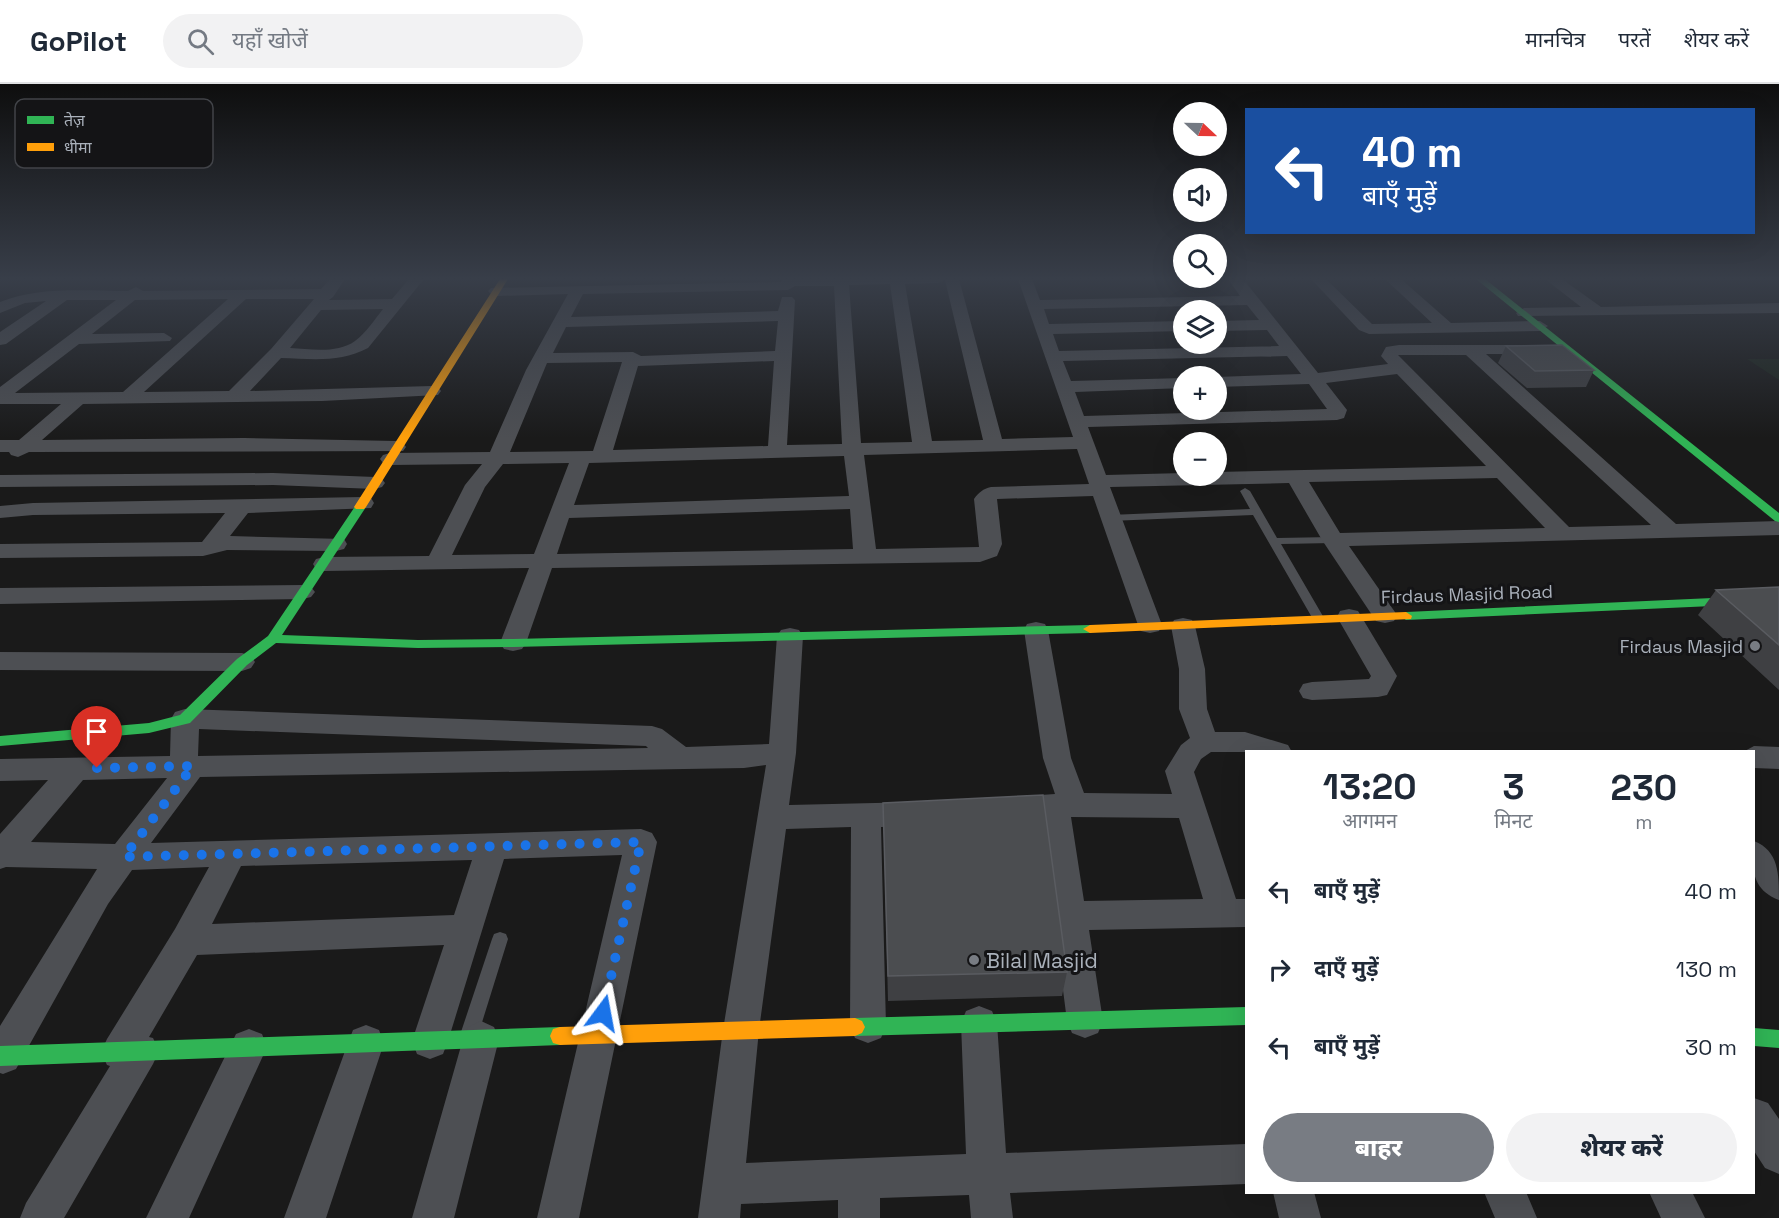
<!DOCTYPE html>
<html lang="hi">
<meta charset="utf-8">
<style>
:root{--surface:#fff;--page:#f2f2f3;--text:#1f2937;--muted:#747a83;--line:#e0e1e3;--accent:#787c83}
body{margin:0;font-family:"Space Grotesk","Noto Sans Devanagari",sans-serif;background:var(--page);color:var(--text);height:100vh;display:flex;flex-direction:column;font-size:22px;white-space:nowrap}
*{box-sizing:border-box;margin:0}
p{font-size:20px;color:var(--muted)}
.icon{flex:none;width:33px;height:33px;fill:none;stroke:currentColor;stroke-width:2;stroke-linecap:round;stroke-linejoin:round}
.map{position:relative;flex:1;overflow:hidden}
.sheet{position:absolute;left:1245px;top:666px;width:510px;height:444px;display:flex;flex-direction:column;background:var(--surface);border-radius:0px;box-shadow:0 6px 24px #0002}
.sheet>*{flex:none}
.guide{position:absolute;left:1245px;top:24px;width:510px;height:126px;border-radius:0px;box-shadow:0 6px 24px #0002;background:#1a4fa0;color:#fff;overflow:hidden}
.needle{width:39px;rotate:112deg}
.controls{position:absolute;left:1173px;top:18px;display:grid;gap:12px}
.controls a{display:grid;place-items:center;width:54px;height:54px;border-radius:50%;background:var(--surface);box-shadow:0 6px 24px #0002;font-size:30px}
.pin{position:absolute;display:grid;place-items:center;width:51px;height:51px;color:#fff;margin:-62px -26px;border-radius:50% 50% 50% 0;rotate:-45deg;box-shadow:0 0 6px #0007}
.pin .icon{rotate:45deg}
.me{position:absolute;width:66px;margin:-33px;rotate:13deg;stroke-linejoin:round;filter:drop-shadow(0 0 4px #0008)}
.turn{display:flex;align-items:center;gap:21px;height:126px;padding:0 18px;font-size:27px}
.turn .icon{width:78px;height:78px;stroke-width:2.5}
.turn b{display:block;font-size:42px;line-height:51px}
.eta{display:flex;justify-content:space-evenly;align-items:center;height:102px;text-align:center}
.eta b{font-size:36px;font-weight:800;line-height:42px}
.primary-button{display:flex;gap:12px;margin-top:auto;padding:12px 18px}
.primary-button a{flex:1;height:69px;border-radius:36px;background:var(--accent);color:#fff;font-size:24px;font-weight:800;line-height:69px;text-align:center}
.primary-button a+a{background:var(--page);color:var(--text)}
ul{padding:0;list-style:none}
li{display:flex;align-items:center;gap:18px;height:78px;padding:0 18px}
li div{flex:1}
li b{display:block;font-size:22px}
li em{font-style:normal}
header{display:flex;align-items:center;gap:36px;box-sizing:border-box;height:84px;padding:0 30px;background:var(--surface);border-bottom:2px solid var(--line)}
header strong{font-size:28px}
nav{display:flex;gap:33px;margin-inline-start:auto;font-size:21px}
.search{width:420px;height:54px;background:var(--page);display:flex;align-items:center;gap:15px;box-sizing:border-box;padding:0 21px;border-radius:33px;color:var(--muted);font-size:22px}
.map>svg:first-child{display:block}
.green{fill:#1d251e}
.lines{fill:none;stroke-linecap:round;stroke-linejoin:round}
.lane{fill:#4d4f53;fill-rule:evenodd}
.street{fill:#4d4f53;fill-rule:evenodd}
.fast{fill:#30b455;fill-rule:evenodd}
.slow{fill:#ff9f0a;fill-rule:evenodd}
.wall{fill:#3f4043}
.building{fill:#4b4d50;stroke:#5a5c61;stroke-width:1.5}
.route{stroke:#1a73e8;stroke-width:10;stroke-dasharray:0 18}
.poi-dot{fill:#787c83;stroke:#141416;stroke-width:2}
.labels{text-anchor:middle;dominant-baseline:central;stroke-width:6;stroke-linejoin:round;paint-order:stroke}
.street-label{font-size:18px;fill:#aab1bb;stroke:#141416}
.poi-label{font-size:18px;fill:#aab1bb;stroke:#141416;text-anchor:end}
.near-poi-label{font-size:21px;fill:#aab1bb;stroke:#141416;text-anchor:start}
.key{fill:#141416;stroke:#414348;stroke-width:1.5}
.key-label{font-size:16px;fill:#aab1bb}
</style>
<header>
<strong>GoPilot</strong>
<div class="search"><svg class="icon" aria-label="search" viewBox="0 0 24 24"><circle cx="10" cy="10" r="6"/><path d="M15 15l6 6"/></svg>यहाँ खोजें</div>
<nav><a>मानचित्र</a><a>परतें</a><a>शेयर करें</a></nav>
</header>
<div class="map">
<svg width="1779" height="1134" viewBox="0 0 1779 1134">
<rect width="100%" height="100%" fill="#1a1a1a"/>
<path class="green" d="M1747,275H1779V296Z"/>
<g class="lines">
<path class="lane" d="M1245,404L1250,407L1277,454L1333,453L1338,456L1333,459L1281,460L1324,534L1322,537H1314L1253,431L1110,437L1105,434L1110,431L1250,425L1240,407Z
M500,848L506,850L508,855L479,948L476,954L470,956L464,954L461,948L492,855L494,850Z"/>
<path class="street" d="M330,195H345L333,213L329,216L392,215L409,195H424L368,264C340,279 312,275 281,274L250,307L432,302L438,303L441,307L438,311L322,317L83,320L42,356L244,354L396,357L403,359L406,363L403,367L29,368L18,373L11,371L9,368H0V356H19L61,320H0V303L116,216H67L6,260L0,261V248L46,217L25,219L0,229V218C40,202 85,207 128,207L136,203L143,207L321,205ZM228,215L123,308L15,309L79,260L170,257L172,254L164,249L92,250L135,216ZM246,215H314L271,265L229,307L144,308ZM383,225C375,235 366,249 355,257C337,270 310,265 290,264L321,226Z
M783,195H959L1002,355L1073,353L1018,195H1032L1040,216L1240,212L1228,195H1243L1318,289L1388,280L1381,272L1386,263L1399,261H1543L1545,265L1543,269L1537,270H1486L1676,440L1779,437V451L1349,462L1397,531L1394,537L1385,539L1376,537L1322,456L1289,399L1110,403L1162,541L1159,547L1150,549L1141,547L1138,541L1093,412L997,415L1002,460L997,472L980,478L552,484L526,559L522,565L513,567L504,565L500,559L529,484L324,487L316,485L313,480L316,475L324,473L429,472L465,401L482,380L390,381L383,379L380,375L383,371L390,369L490,368L526,286L568,210L496,212L491,210L488,207L491,204L781,198ZM945,196L983,356L932,357L905,200L938,199ZM890,200L912,358L861,359L849,201ZM795,202H834L842,360L787,361L795,216L792,213H782L778,227L571,233L583,210L788,206ZM1247,221L1259,236L1216,237V247L1267,246L1279,262L1059,267L1053,250L1184,247V237L1049,240L1044,225ZM778,237L775,267L641,272L633,268L553,269L566,243ZM1398,271H1466L1651,441L1569,443ZM1287,272L1301,290L1216,293V303L1309,300L1327,325L1084,332L1075,308L1184,304V294L1071,297L1063,277ZM774,277L768,362L613,366L638,282ZM622,278L593,367L510,368L547,279ZM1397,290L1486,382L1216,388V392H1184V389L1106,391L1088,343L1337,336L1344,334L1347,326L1326,299ZM1077,365L1089,400L991,403C983,405 979,408 974,415L979,463L876,465L864,371ZM844,372L849,412L574,421L589,379ZM569,379L534,470L452,471L485,403L503,380ZM1497,394L1545,444L1340,449L1309,398ZM850,425L853,465L557,470L569,434Z
M1311,195H1326L1372,240L1432,239L1385,195H1401L1451,239L1540,237L1548,242L1540,247L1369,250L1359,246Z
M1545,195H1562L1601,223L1779,219V229L1518,232L1516,229L1524,224L1581,223Z
M273,389L375,393L382,395L385,399L382,403L375,405L273,401L0,403V391Z
M363,413L371,414L374,419L371,424L248,429L230,452L344,455L347,460L344,465L336,467L227,466L203,472L0,474V460L202,458L225,429L33,431L0,434V422L33,419Z
M303,501L311,503L315,508L311,513L303,515L0,520V504Z
M1349,525L1358,527L1397,592L1387,611L1378,613L1312,616L1303,614L1299,607L1303,600L1312,598L1369,595L1371,592L1337,533L1340,527Z
M1183,534L1192,536L1195,542L1205,585L1207,625L1215,648H1245L1288,661L1292,668H1211L1201,675L1194,688L1236,815H1246V843L1089,846L1103,937L1098,949L1085,954L1072,949L1067,937L1041,735L1012,737L1001,733L997,725L1001,717L1012,713L1055,710L1043,674L1024,546L1027,540L1036,538L1045,540L1048,546L1071,674L1084,709L1172,710L1165,687L1181,661L1190,654L1179,625V585L1171,542L1174,536ZM1071,733L1179,734L1203,815L1084,817Z
M790,544L799,546L803,552L796,669L789,721L918,718L929,722L933,730L929,738L918,742L881,743L886,942L881,954L868,959L855,954L850,942L851,743L786,745L759,946L746,1079L966,1070L961,939L966,927L979,922L992,927L997,939L1006,1069L1246,1060V1100L1010,1109L1013,1134H971L969,1111L880,1114V1134H838V1116L741,1120L740,1134H698L723,946L766,681L744,684L200,693L151,759L641,745L652,749L657,758L579,1134H537L622,771L504,775L448,957L443,970L430,975L417,970L412,957L444,861L197,871L149,953L153,954L159,967L153,980L64,1134H20L26,1119L110,982L107,981L101,968L107,955L175,845L209,783L132,786L108,820L16,985L3,990L0,989V942L97,785L6,783L0,785V750L48,696L0,697V675L170,672L171,635L175,628L185,625L652,642L662,645L686,663L769,660L777,552L781,546ZM199,645L646,662L648,664L198,672ZM167,694L115,760L31,758L83,696ZM472,776L454,831L212,840L241,782Z
M0,568L242,569L251,572L255,578L251,584L242,587L0,586Z
M1754,662L1779,663V685L1754,684V668H1743Z
M1754,757C1779,767 1779,790 1779,816C1751,806 1751,782 1754,757Z
M481,937L494,943L499,955L454,1134H412L463,955L468,943Z
M366,941L379,946L384,959L326,1134H284L348,959L353,946Z
M249,945L262,950L267,963L189,1134H146L236,950Z
M1754,1014L1768,1019L1779,1035V1090L1765,1084L1754,1067Z
M1273,1108H1314L1321,1134H1279Z
M1484,1108H1526L1537,1134H1495Z
M1649,1108H1692L1705,1134H1661Z"/>
<path class="fast" d="M1476,195H1485L1779,429V438L1775,437Z
M360,420L366,423L282,551L418,556L513,555L1090,541L1097,545L1090,549L513,563L418,564L276,559L247,581L190,639L149,649L0,662V652L149,639L180,631L237,575L268,552L356,421Z
M1779,511V519L1406,536L1400,532L1406,528Z
M1246,923V941L855,952L848,949L845,943L848,937L855,934Z
M560,943L567,945L570,952L567,959L560,961L0,982V962Z
M1754,944L1779,946V964L1754,962Z"/>
<path class="slow" d="M500,195H508L366,423L364,425H356L354,423Z
M1406,528L1412,532L1411,535L1090,549L1083,545L1090,541Z
M855,934L862,937L865,943L862,949L855,952L560,961L553,959L550,952L553,945L560,943Z"/>
</g>
<path class="wall" d="M1506,262L1594,286L1586,303L1527,304L1498,279Z
M1779,503V606L1698,531L1716,506Z
M883,719L1067,888L1062,912L888,917Z"/>
<path class="building" d="M1562,261L1594,286L1535,287L1506,262Z
M1779,503V561L1716,506Z
M1043,711L1067,888L888,892L883,719Z"/>
<linearGradient id="sky" x2="0" y2="1"><stop stop-color="#0e0e0e"/><stop offset="0.55" stop-color="#383e49"/><stop offset="1" stop-color="#383e49" stop-opacity="0"/></linearGradient>
<rect width="1779" height="354" fill="url(#sky)"/>
<g class="lines">
<path class="route" d="M97,684L193,682L124,773L641,758L603,929"/>
</g>
<g class="poi-dot">
<circle cx="1755" cy="562" r="6"/>
<circle cx="974" cy="876" r="6"/>
</g>
<g class="labels">
<g class="street-label">
<text transform="translate(1467 510) rotate(-2)">Firdaus Masjid Road</text>
</g>
<g class="poi-label">
<text x="1743" y="562">Firdaus Masjid</text>
</g>
<g class="near-poi-label">
<text x="986" y="876">Bilal Masjid</text>
</g>
</g>
<rect x="15" y="15" width="198" height="69" rx="9" class="key"/>
<rect x="27" y="32" width="27" height="8" fill="#30b455"/>
<rect x="27" y="59" width="27" height="8" fill="#ff9f0a"/>
<g class="key-label">
<text x="64" y="42">तेज़</text>
<text x="64" y="69">धीमा</text>
</g>
</svg>
<div class="controls">
<a><svg class="needle" viewBox="-14 -14 28 28"><path d="M0-13l5 13h-10z" fill="#e53935"/><path d="M0 13l5-13h-10z" fill="#747a83"/></svg></a>
<a><svg class="icon" aria-label="sound" viewBox="0 0 24 24"><path d="M4 9h4l5-4v14l-5-4H4zM17 9q2 3 0 6"/></svg></a>
<a><svg class="icon" aria-label="search" viewBox="0 0 24 24"><circle cx="10" cy="10" r="6"/><path d="M15 15l6 6"/></svg></a>
<a><svg class="icon" aria-label="layers" viewBox="0 0 24 24"><path d="M12 4l9 5-9 5-9-5zM3 14l9 5 9-5"/></svg></a>
<a>+</a>
<a>−</a>
</div>
<div class="pin" style="left:97px;top:684px;background:#d93025"><svg class="icon" aria-label="arrive" viewBox="0 0 24 24"><path d="M6 21V4h12l-3 4 3 4H6"/></svg></div>
<svg class="me" style="left:603px;top:929px" viewBox="-20 -20 40 40"><path d="M0-17L14 15 0 8-14 15z" fill="#1a73e8" stroke="#fff" stroke-width="4"/></svg>
<div class="guide">
<div class="turn"><svg class="icon" aria-label="left" viewBox="0 0 24 24"><path d="M17 20v-9H6M10 6l-5 5 5 5"/></svg><div><b>40 m</b>बाएँ मुड़ें</div></div>
</div>
<section class="sheet">
<div class="eta">
<div><b>13:20</b><p>आगमन</p></div>
<div><b>3</b><p>मिनट</p></div>
<div><b>230</b><p>m</p></div>
</div>
<ul>
<li><svg class="icon" aria-label="left" viewBox="0 0 24 24"><path d="M17 20v-9H6M10 6l-5 5 5 5"/></svg><div><b>बाएँ मुड़ें</b></div><em>40 m</em></li>
<li><svg class="icon" aria-label="right" viewBox="0 0 24 24"><path d="M7 20v-9h11M14 6l5 5-5 5"/></svg><div><b>दाएँ मुड़ें</b></div><em>130 m</em></li>
<li><svg class="icon" aria-label="left" viewBox="0 0 24 24"><path d="M17 20v-9H6M10 6l-5 5 5 5"/></svg><div><b>बाएँ मुड़ें</b></div><em>30 m</em></li>
</ul>
<div class="primary-button"><a>बाहर</a><a>शेयर करें</a></div>
</section>
</div>
